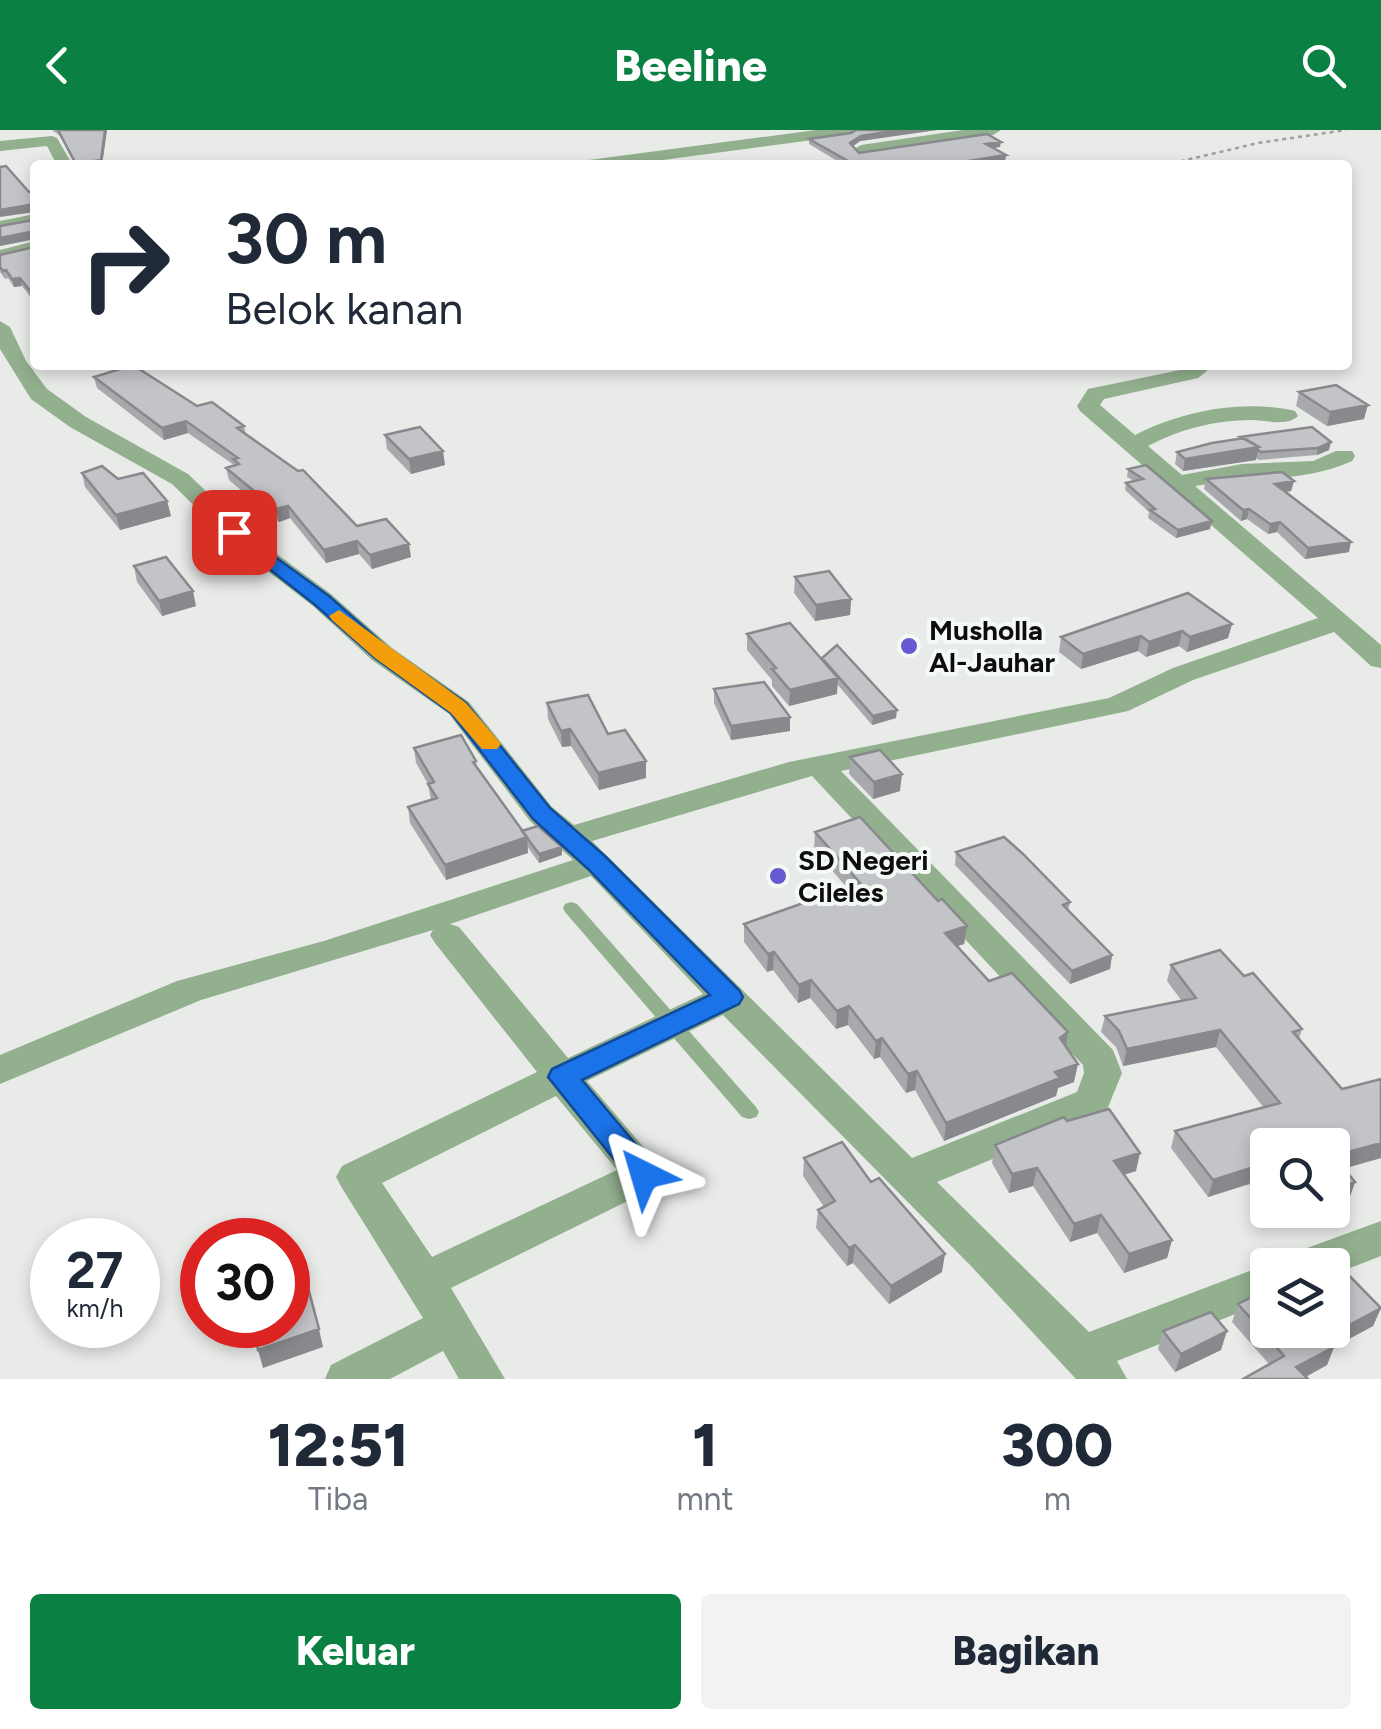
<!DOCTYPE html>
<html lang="id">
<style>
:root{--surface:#fff;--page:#f2f2f3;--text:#1f2937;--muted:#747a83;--accent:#0b8043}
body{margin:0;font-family:Figtree,sans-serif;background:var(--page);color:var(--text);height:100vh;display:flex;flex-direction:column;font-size:38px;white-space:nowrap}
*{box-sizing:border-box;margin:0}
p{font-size:32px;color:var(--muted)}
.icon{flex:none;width:55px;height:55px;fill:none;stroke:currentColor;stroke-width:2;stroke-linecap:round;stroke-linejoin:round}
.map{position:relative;height:1249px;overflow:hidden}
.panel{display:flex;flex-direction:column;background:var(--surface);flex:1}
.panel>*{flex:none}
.guide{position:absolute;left:30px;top:30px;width:1322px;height:210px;border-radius:10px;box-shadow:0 5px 15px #0003;background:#fff;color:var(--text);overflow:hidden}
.buttons{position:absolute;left:1250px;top:998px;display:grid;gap:20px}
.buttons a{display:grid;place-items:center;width:100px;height:100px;border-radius:10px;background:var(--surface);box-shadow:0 5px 15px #0003;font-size:50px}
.speed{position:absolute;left:30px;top:1088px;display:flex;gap:20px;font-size:50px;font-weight:700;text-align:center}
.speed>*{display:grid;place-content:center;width:130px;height:130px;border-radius:50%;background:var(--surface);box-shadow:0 5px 15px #0003;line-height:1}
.speed small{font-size:25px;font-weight:400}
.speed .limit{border:15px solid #d22;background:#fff;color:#111}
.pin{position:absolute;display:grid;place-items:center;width:85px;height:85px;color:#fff;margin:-42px;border-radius:20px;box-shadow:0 5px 15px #0006}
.me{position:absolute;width:110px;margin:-55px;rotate:320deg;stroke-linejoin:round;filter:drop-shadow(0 0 8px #0008)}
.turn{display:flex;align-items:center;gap:35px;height:210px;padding:0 30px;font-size:45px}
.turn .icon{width:130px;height:130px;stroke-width:2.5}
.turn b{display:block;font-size:70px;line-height:85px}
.eta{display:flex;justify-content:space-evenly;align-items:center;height:170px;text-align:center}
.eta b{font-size:60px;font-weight:800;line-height:70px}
.button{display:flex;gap:20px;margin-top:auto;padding:20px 30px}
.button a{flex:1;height:115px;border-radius:10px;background:var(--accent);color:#fff;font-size:40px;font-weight:800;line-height:115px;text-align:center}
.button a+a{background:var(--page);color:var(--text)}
header{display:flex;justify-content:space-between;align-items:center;height:130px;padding:0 30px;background:var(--accent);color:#fff;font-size:45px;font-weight:800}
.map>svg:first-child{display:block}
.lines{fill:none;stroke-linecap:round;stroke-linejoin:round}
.path{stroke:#9fa19f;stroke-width:2.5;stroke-dasharray:4 4;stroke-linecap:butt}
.service{fill:#92af8e;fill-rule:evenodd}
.minor{fill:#92af8e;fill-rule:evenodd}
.wall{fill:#a8a9ac}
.shaded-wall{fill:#88898c}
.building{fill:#c3c4c8;stroke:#88898c;stroke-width:2.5}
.route{fill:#1a73e8;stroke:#114b97;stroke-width:2.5}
.slow{fill:#f59e0b}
.poi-dot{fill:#665ad3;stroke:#f5f9f5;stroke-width:4}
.labels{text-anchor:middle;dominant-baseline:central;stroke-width:8;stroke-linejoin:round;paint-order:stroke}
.poi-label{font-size:28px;font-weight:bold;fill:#0c0d0c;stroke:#f5f9f5;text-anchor:start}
</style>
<header><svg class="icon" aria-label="back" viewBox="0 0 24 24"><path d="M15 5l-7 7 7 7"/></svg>Beeline<svg class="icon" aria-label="search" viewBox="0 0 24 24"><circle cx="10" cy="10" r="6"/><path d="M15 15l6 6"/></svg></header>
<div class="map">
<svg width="1381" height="1249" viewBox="0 0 1381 1249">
<rect width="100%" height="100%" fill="#e8ebe8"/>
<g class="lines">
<path class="path" d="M1165,35L1258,13L1346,0"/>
<path class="service" d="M571,772L577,774L756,977L759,982L756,987L749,989L742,987L565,782L563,778L565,774Z"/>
<path class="minor" d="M816,0H858L850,5L625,35H581L589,30Z
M963,0H1001L993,5L861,25L853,20L861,15Z
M52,6L57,8L71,32L69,35H57L47,16L0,21V11Z
M35,84V94L0,101V91Z
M35,111V121L0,130V120Z
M0,191L10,197L26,231L47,259L86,287L188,344L254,407L331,464L392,518L469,572L552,677L574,695L789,632L1109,568L1173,538L1318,488L1080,281L1077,276L1088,259L1185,239V235H1205L1207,241L1198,248L1104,269L1100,275L1135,305C1182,281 1243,269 1295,281L1298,286C1286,297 1267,290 1251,290C1215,290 1180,299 1148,316L1182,345L1242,334L1313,331L1336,321H1352L1355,326L1352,331C1304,353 1248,347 1195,356L1381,515V538L1371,536L1334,502L1193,550L1128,581L841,641L1113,920L1122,943L1106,982L937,1052L1089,1202L1268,1134L1271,1135H1268V1171L1117,1231L1127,1249H1076L971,1136L723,885L587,951L658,1034L664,1045L658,1056L451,1158L505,1249H459L443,1221L390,1249H325L331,1235L423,1188L342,1058L336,1047L342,1036L537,942L435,813L430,805L433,800L201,870L0,954V925L177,851L324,811L573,730L530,691L449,584L372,530L313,476L236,417L172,354L70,297L31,269L0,219ZM812,646L1083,935L1084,943L1077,962L912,1028L592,711ZM591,746L703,864L568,928L459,797L450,794ZM556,966L617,1040L432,1127L382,1053Z
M1381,1091V1126L1332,1145V1135H1290L1296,1122Z"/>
</g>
<path class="wall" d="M52,0H107L102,35H75L60,6Z
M856,0H937L860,11L853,16L859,23L1000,17L994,18L1006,25L1005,31L978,35H844L809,14V9L851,3Z
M35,61V173L22,156L14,157L8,148L5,149L0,142V125L34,117L35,109L0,116V96L34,90L35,82L29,62Z
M94,247L197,276L244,296L246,304L357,396L411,427L372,439L359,424L326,433L290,388L279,392L229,350L226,338L234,335L188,303L164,310L97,258Z
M1299,262L1364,289L1327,296L1296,276Z
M385,305L445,335L411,344L387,319Z
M1240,307L1329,320L1317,325L1259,330L1256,328V330L1183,341L1175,334L1177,322L1239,309Z
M1146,335L1210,399L1176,408L1148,388L1149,382L1125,360L1126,353L1134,351L1127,347L1128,339Z
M82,343L118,349L167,371L171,386L120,400L85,357Z
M1206,349L1294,351L1291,361L1286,362L1349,422L1305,429L1277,402L1268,404L1247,389L1241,391L1204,359Z
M134,436L196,476L162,486L137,452Z
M795,447L851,469L850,485L815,491L794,463Z
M1232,494L1228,508L1187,522L1179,516L1146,527L1138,521L1081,539L1059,522L1061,507Z
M747,504L822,530L896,588L872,595L837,554V564L789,576L772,556V550L747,520Z
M714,559L790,587V601L731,610L714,573Z
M547,573L608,604L646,648L599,660L571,616L562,617L548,589Z
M414,618L476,631L477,638L522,701L562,717V725L539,733L527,716L528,723L446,750L410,693L408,677L431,670L428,654L416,633Z
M850,627L900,661L873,669L849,644Z
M815,702L938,771L967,796L964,814L957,816L989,851L1068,902L1066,916L1074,952L1058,958L1056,966L944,1011L915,960L906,963L880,927L874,929L848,895L836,899L810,868L798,873L773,840L767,842L744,812V794L847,758L814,719Z
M956,722L1070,772L1068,781L1112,825L1110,839L1070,854L955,735Z
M1171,835L1244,846L1302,899L1299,909L1381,1028L1344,1038L1355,1052L1349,1069L1332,1015H1268V1054L1252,1058L1249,1054L1208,1067L1171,1018L1175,1001L1264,978L1216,917L1123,936L1116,917L1101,902L1105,886L1181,870L1167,851Z
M1067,991L1136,1041L1124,1045L1172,1110L1167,1128L1124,1143L1097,1103L1070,1112L1033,1056L1009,1063L992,1033L995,1015Z
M804,1028L871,1052L942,1142L889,1174L853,1133L847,1136L816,1098L818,1080L824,1077L803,1046Z
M1238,1174L1381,1178L1373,1196L1334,1217L1327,1235L1306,1247L1269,1234L1232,1192Z
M1163,1201L1221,1220L1175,1242L1158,1219Z"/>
<path class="shaded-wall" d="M105,0H107L102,35H76Z
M900,0H937L860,11L849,19L850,13L861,6Z
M1001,12L1000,17L985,19L986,14Z
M1006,25L1005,31L978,35H949Z
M35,74V82L0,87V80Z
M35,101V109L0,116V108Z
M20,148L22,156L14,157L12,149Z
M1368,275L1364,289L1327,296L1330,282Z
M186,291L188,303L164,310L162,298Z
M1331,312L1329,320L1317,325L1318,318Z
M1259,317L1256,330L1183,341L1185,329Z
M443,321L445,335L411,344L409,329Z
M1294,351L1291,361L1273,364L1275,354Z
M167,371L171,386L120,400L116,385Z
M288,376L290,388L279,392L276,379Z
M1249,379L1247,389L1241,391L1243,380Z
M1212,391L1210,399L1176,408L1178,400Z
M1280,392L1277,402L1268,404L1270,394Z
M357,411L359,424L326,433L324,420Z
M1351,412L1349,422L1305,429L1308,418Z
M409,414L411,427L372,439L370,425Z
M193,461L196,476L162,486L159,471Z
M851,469L850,485L815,491L816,475Z
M1232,494L1228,508L1187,522L1190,507Z
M1182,501L1179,516L1146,527L1149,512Z
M1141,506L1138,521L1081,539L1083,524Z
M838,548L837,564L789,576L790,560Z
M897,580L896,588L872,595L873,586Z
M790,587V601L731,610V596Z
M570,599L571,616L562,617L561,601Z
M646,631V648L599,660L598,643Z
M902,644L900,661L873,669L874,652Z
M527,707L528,723L446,750L445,735Z
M562,717V725L539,733V724Z
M967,796L964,814L943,821L945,803Z
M774,822L773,840L767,842L768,824Z
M1112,825L1110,839L1070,854L1072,841Z
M811,850L810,868L798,873L799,855Z
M849,876L848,895L836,899L837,881Z
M1220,900L1216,917L1123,936L1127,919Z
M1068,902L1065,921L1060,908Z
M882,908L880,927L874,929L876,911Z
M1078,934L1074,952L1058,958L1056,966L944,1011L946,993L1055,942Z
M917,941L915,960L906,963L908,944Z
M1381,1013V1028L1332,1042L1334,1026Z
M1140,1023L1136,1041L1109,1049L1114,1031Z
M1254,1037L1249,1054L1208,1067L1213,1050Z
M1037,1038L1033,1056L1009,1063L1012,1044Z
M1268,1038V1054L1252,1058L1257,1041Z
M1355,1052L1349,1069L1332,1074V1058Z
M1101,1085L1097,1103L1070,1112L1074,1094Z
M1172,1110L1167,1128L1124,1143L1129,1124Z
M855,1115L853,1133L847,1136L849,1118Z
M945,1124L942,1142L889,1174L891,1156Z
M1381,1178L1373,1196L1334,1217L1327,1235L1301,1249L1296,1237L1325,1208Z
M319,1199L323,1217L263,1238L258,1220Z
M1227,1201L1221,1220L1175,1242L1181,1224Z"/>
<path class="building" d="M58,0H105L101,30L76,34Z
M856,0H900L861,6L850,13L859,23L987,4L1001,12L986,14L1006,25L949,34L950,35H855L809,9L851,3Z
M6,36L29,62L35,61V74L0,80V37Z
M35,81V101L0,108V96L34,90Z
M35,107V126L33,127L35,130V166H34L20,148L12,149L6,140L3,141L0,137V125L34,117Z
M133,235L197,276L212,272L244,296L237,298L298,341L303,340L357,396L386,389L409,414L370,425L357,411L324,420L288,376L276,379L226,338L239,334L233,329L238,328L186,291L162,298L94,247Z
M1336,255L1368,275L1330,282L1299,262Z
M420,297L443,321L409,329L385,305Z
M1312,297L1331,312L1318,318L1261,322L1258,320L1259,317L1240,307Z
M1244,308L1259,317L1185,329L1177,322L1212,313Z
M1146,335L1212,391L1178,400L1150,380L1155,379L1126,353L1143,349L1128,339Z
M102,336L118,349L143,343L167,371L116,385L82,343Z
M1282,342L1294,351L1275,354L1351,412L1308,418L1280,392L1270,394L1249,379L1243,380L1206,349Z
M166,427L193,461L159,471L134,436Z
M829,441L851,469L816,475L795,447Z
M1188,463L1232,494L1190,507L1182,501L1149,512L1141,506L1083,524L1061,507Z
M790,493L838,548L790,560L772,539L776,538L747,504Z
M837,515L897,580L873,586L822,528Z
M764,552L790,587L731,596L714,559Z
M588,565L608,604L625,600L646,631L598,643L570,599L561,601L547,573Z
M461,605L476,631L473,632L527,707L445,735L408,677L437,668L428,654L434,652L414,618Z
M880,620L902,644L874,652L850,627Z
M860,687L938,771L942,769L967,796L945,803L989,851L1012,843L1068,902L1060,908L1078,934L1055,942L1060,948L946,993L917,941L908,944L882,908L876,911L849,876L837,881L811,850L799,855L774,822L768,824L744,794L860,753L815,702Z
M538,696L562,717L539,724L522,701Z
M1004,707L1023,724L1070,772L1063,775L1112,825L1072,841L956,722Z
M1220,820L1244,846L1253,843L1302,899L1293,902L1342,959L1381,949V1013L1334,1026L1355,1052L1332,1058V1015H1268V1038L1257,1041L1254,1037L1213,1050L1175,1001L1280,973L1220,900L1127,919L1119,901L1105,886L1196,868L1171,835Z
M1109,979L1140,1023L1114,1031L1172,1110L1129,1124L1101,1085L1074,1094L1037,1038L1012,1044L995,1015L1064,987L1067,991Z
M842,1012L871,1052L879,1048L945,1124L891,1156L855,1115L849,1118L818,1080L835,1071L804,1028Z
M1327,1123L1381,1178L1325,1208L1334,1217L1296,1237L1308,1249H1243L1284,1226L1238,1174L1268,1159V1200H1332V1135H1303Z
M305,1146L319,1199L258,1220L253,1195H288V1151Z
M1211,1182L1227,1201L1181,1224L1163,1201Z"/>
<path class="route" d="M234,397L329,466L389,519L466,573L550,678L606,727L739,860L743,867L739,874L582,950L654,1036L659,1045L654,1053L644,1057L633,1053L548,947L552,939L710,865L588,739L533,689L451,583L375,528L314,474L227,406L224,402Z"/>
<path class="slow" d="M339,480L466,573L501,614L497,619H482L451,583L375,528L332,490L329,486Z"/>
<g class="poi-dot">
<circle cx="909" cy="516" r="10"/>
<circle cx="778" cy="746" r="10"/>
</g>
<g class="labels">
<g class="poi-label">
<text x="929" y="500">Musholla<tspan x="929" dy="32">Al-Jauhar</tspan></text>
<text x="798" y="730">SD Negeri<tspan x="798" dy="32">Cileles</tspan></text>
</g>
</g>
</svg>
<div class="buttons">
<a><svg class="icon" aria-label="search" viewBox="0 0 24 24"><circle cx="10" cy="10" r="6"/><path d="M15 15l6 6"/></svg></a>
<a><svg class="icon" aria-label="layers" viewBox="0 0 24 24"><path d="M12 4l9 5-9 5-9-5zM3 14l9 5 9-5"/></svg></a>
</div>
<div class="speed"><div>27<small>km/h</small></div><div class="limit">30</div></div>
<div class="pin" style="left:234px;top:402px;background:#d93025"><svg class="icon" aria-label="arrive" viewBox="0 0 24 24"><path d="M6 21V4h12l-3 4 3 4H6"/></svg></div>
<svg class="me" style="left:644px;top:1045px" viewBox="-20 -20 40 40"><path d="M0-17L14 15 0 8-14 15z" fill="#1a73e8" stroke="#fff" stroke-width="4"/></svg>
<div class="guide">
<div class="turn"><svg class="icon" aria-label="right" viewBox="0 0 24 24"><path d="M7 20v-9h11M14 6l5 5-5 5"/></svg><div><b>30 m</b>Belok kanan</div></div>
</div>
</div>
<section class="panel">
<div class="eta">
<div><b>12:51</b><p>Tiba</p></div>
<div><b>1</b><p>mnt</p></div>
<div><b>300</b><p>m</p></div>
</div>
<div class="button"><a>Keluar</a><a>Bagikan</a></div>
</section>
